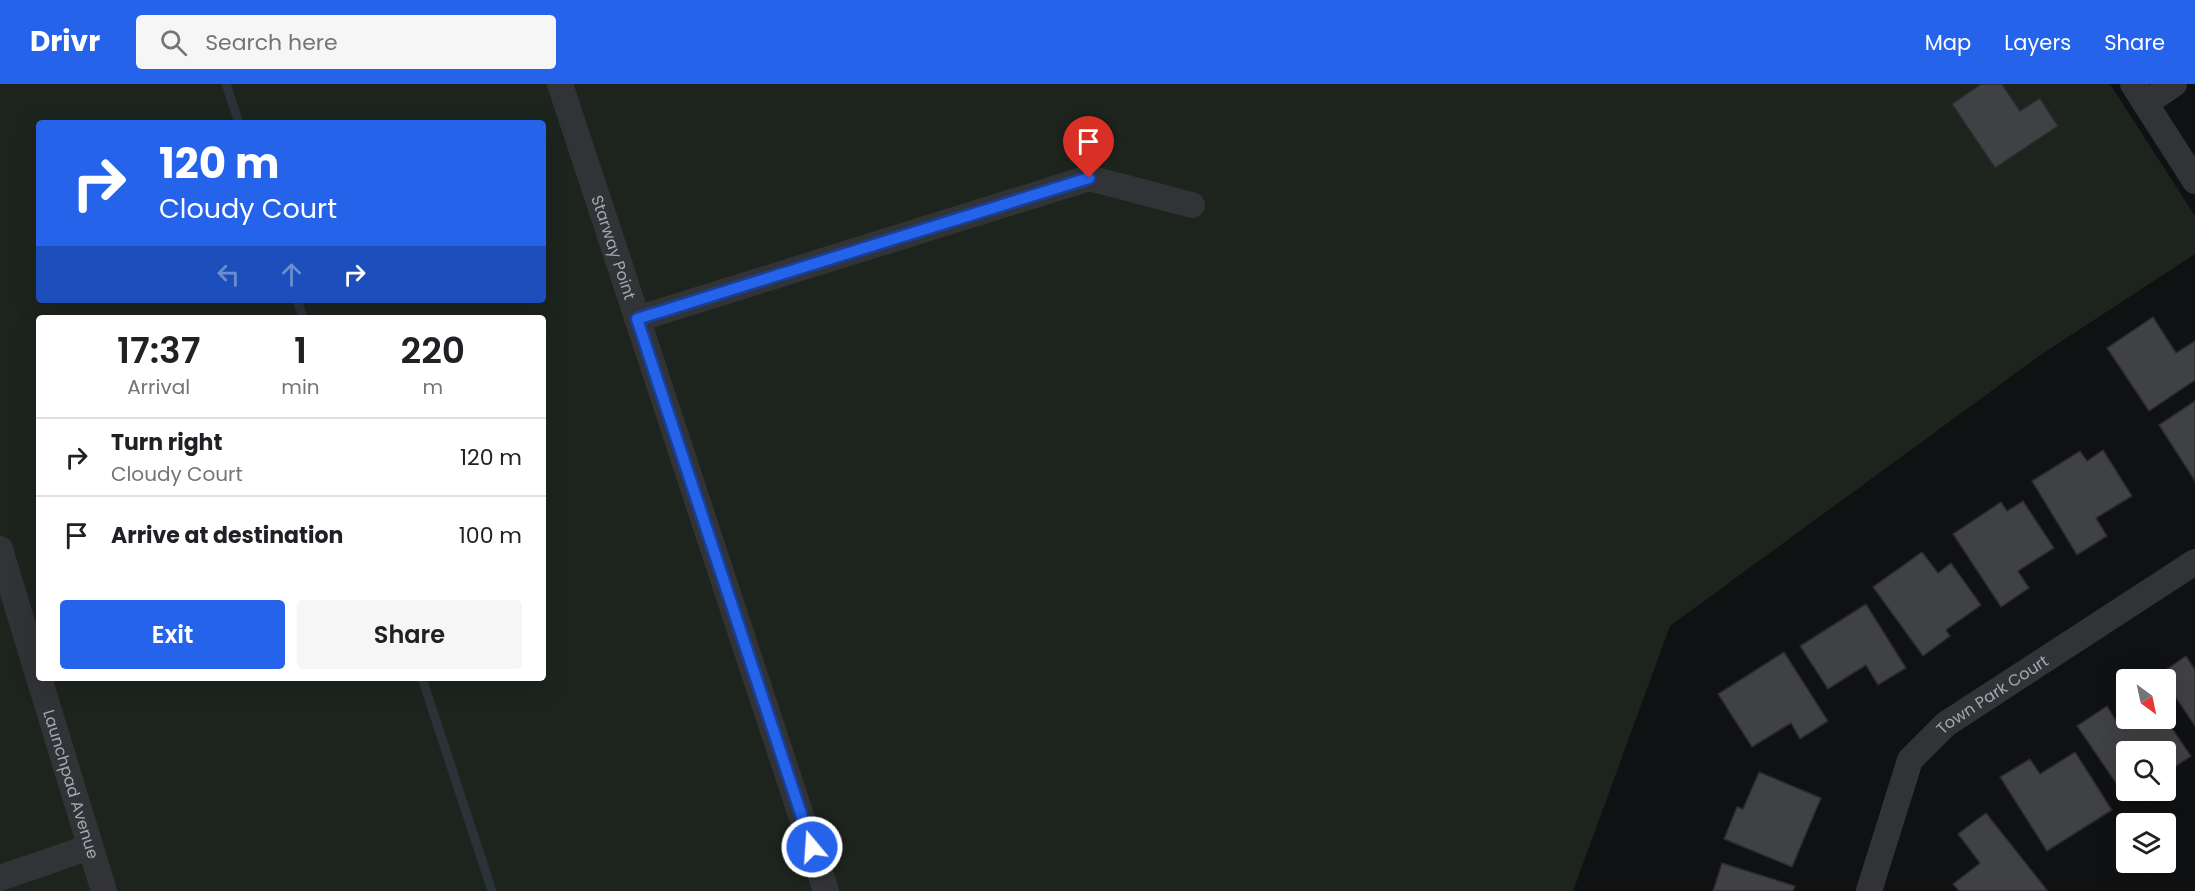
<!DOCTYPE html>
<style>
:root{--surface:#fff;--page:#f6f6f6;--text:#202124;--muted:#757577;--line:#e0e0e0;--accent:#2563eb}
body{margin:0;font-family:Poppins,sans-serif;background:var(--page);color:var(--text);height:100vh;display:flex;flex-direction:column;font-size:22px;white-space:nowrap}
*{box-sizing:border-box;margin:0}
p{font-size:20px;color:var(--muted)}
.icon{flex:none;width:33px;height:33px;fill:none;stroke:currentColor;stroke-width:2;stroke-linecap:round;stroke-linejoin:round}
.map{position:relative;flex:1;overflow:hidden}
.sheet{position:absolute;left:36px;top:231px;width:510px;height:366px;display:flex;flex-direction:column;background:var(--surface);border-radius:6px;box-shadow:0 6px 24px #0002}
.sheet>*{flex:none}
.hud{position:absolute;left:36px;top:36px;width:510px;height:183px;border-radius:6px;box-shadow:0 6px 24px #0002;background:#2563eb;color:#fff;overflow:hidden}
.needle{width:39px;rotate:147deg}
.tools{position:absolute;left:2116px;top:585px;display:grid;gap:12px}
.tools a{display:grid;place-items:center;width:60px;height:60px;border-radius:6px;background:var(--surface);box-shadow:0 6px 24px #0002;font-size:30px}
.pin{position:absolute;display:grid;place-items:center;width:51px;height:51px;color:#fff;margin:-62px -26px;border-radius:50% 50% 50% 0;rotate:-45deg;box-shadow:0 0 6px #0007}
.pin .icon{rotate:45deg}
.me{position:absolute;width:66px;margin:-33px;rotate:342deg;stroke-linejoin:round;filter:drop-shadow(0 0 4px #0008)}
.turn{display:flex;align-items:center;gap:21px;height:126px;padding:0 24px;font-size:27px}
.turn .icon{width:78px;height:78px;stroke-width:2.5}
.turn b{display:block;font-size:42px;line-height:51px}
.lanes{display:flex;align-items:center;height:57px;padding:0 24px;background:#0003;justify-content:center;gap:30px;direction:ltr}
.lanes .off{opacity:.35}
.eta{display:flex;justify-content:space-evenly;align-items:center;height:102px;text-align:center}
.eta b{font-size:36px;font-weight:600;line-height:42px}
.cta{display:flex;gap:12px;margin-top:auto;padding:12px 24px}
.cta a{flex:1;height:69px;border-radius:6px;background:var(--accent);color:#fff;font-size:24px;font-weight:600;line-height:69px;text-align:center}
.cta a+a{background:var(--page);color:var(--text)}
ul{padding:0;list-style:none}
li{display:flex;align-items:center;gap:18px;height:78px;padding:0 24px;border-top:2px solid var(--line)}
li div{flex:1}
li b{display:block;font-size:22px}
li em{font-style:normal}
header{display:flex;align-items:center;gap:36px;box-sizing:border-box;height:84px;padding:0 30px;background:var(--accent);color:#fff}
header strong{font-size:28px}
nav{display:flex;gap:33px;margin-inline-start:auto;font-size:21px}
.search{width:420px;height:54px;background:var(--page);display:flex;align-items:center;gap:15px;box-sizing:border-box;padding:0 21px;border-radius:6px;color:var(--muted);font-size:22px}
.map>svg:first-child{display:block}
.green{fill:#1d241e;fill-rule:evenodd}
.lines{fill:none;stroke-linecap:round;stroke-linejoin:round}
.stream{stroke:#2b3339;stroke-width:9}
.building{fill:#404145;stroke:#2b2b2e;stroke-width:1.5}
.street{stroke:#323336;stroke-width:26}
.route-casing{stroke:#184099;stroke-width:15}
.route{stroke:#2563eb;stroke-width:10}
.labels{text-anchor:middle;dominant-baseline:central;stroke-width:6;stroke-linejoin:round;paint-order:stroke}
.street-label{font-size:16px;fill:#a3a8b1;stroke:#0c0c0d}
</style>
<header>
<strong>Drivr</strong>
<div class="search"><svg class="icon" aria-label="search" viewBox="0 0 24 24"><circle cx="10" cy="10" r="6"/><path d="M15 15l6 6"/></svg>Search here</div>
<nav><a>Map</a><a>Layers</a><a>Share</a></nav>
</header>
<div class="map">
<svg width="2195" height="807" viewBox="0 0 2195 807">
<rect width="100%" height="100%" fill="#101112"/>
<path class="green" d="M0,0H2110L2195,132V170L2042,270L1670,542L1573,807H0ZM39,39H543V216H39ZM39,234H543V594H39Z"/>
<g class="lines">
<path class="stream" d="M226,0L239,39
M297,216L303,234
M422,594L492,807"/>
</g>
<path class="building" d="M1981,0H2002L2020,27L2040,14L2058,42L1995,84L1952,20Z
M2153,233L2176,269L2195,257V296L2149,327L2107,264Z
M2195,317V397L2159,341Z
M2103,366L2132,412L2096,434L2107,452L2077,471L2032,397L2080,367L2087,377Z
M2023,417L2054,464L2018,487L2029,504L2001,523L1953,450L2001,418L2007,427Z
M1922,468L1938,489L1951,479L1981,521L1946,546L1950,552L1923,572L1873,503Z
M1866,520L1906,584L1878,601L1866,581L1828,605L1800,562Z
M1784,568L1828,637L1800,655L1791,639L1752,663L1718,610Z
M2186,572L2195,586V642L2166,599V596H2164L2160,590Z
M2107,622L2118,640L2127,634H2165L2191,672L2166,689V668H2127V706H2140L2127,715L2077,642Z
M2075,668L2112,726L2047,767L2000,693L2030,675L2040,690Z
M1759,688L1821,714L1792,783L1724,755L1737,723L1743,725Z
M1986,729L2047,806V807H1959L1953,800L1980,779L1958,750Z
M1722,779L1795,802L1793,807H1713Z"/>
<g class="lines">
<g class="street">
<path id="s1" d="M560,0L826,807"/>
<path d="M2133,0L2195,97"/>
<path d="M2146,19L2174,0"/>
<path d="M637,235L1089,94L1192,121"/>
<path d="M0,465L39,594"/>
<path id="s2" d="M39,594L104,807"/>
<path d="M0,794L90,763"/>
<path id="s3" d="M1869,807L1910,676L1946,640L2195,478"/>
</g>
</g>
<g class="lines">
<defs>
<path id="route" d="M812,763L637,235L1089,94"/>
</defs>
<use href="#route" class="route-casing"/>
<use href="#route" class="route"/>
</g>
<g class="labels">
<g class="street-label">
<text stroke="none"><textPath href="#s1" startOffset="172">Starway Point</textPath></text>
<text stroke="none"><textPath href="#s3" startOffset="243">Town Park Court</textPath></text>
<text stroke="none"><textPath href="#s2" startOffset="111">Launchpad Avenue</textPath></text>
</g>
</g>
</svg>
<div class="tools">
<a><svg class="needle" viewBox="-14 -14 28 28"><path d="M0-13l5 13h-10z" fill="#e53935"/><path d="M0 13l5-13h-10z" fill="#757577"/></svg></a>
<a><svg class="icon" aria-label="search" viewBox="0 0 24 24"><circle cx="10" cy="10" r="6"/><path d="M15 15l6 6"/></svg></a>
<a><svg class="icon" aria-label="layers" viewBox="0 0 24 24"><path d="M12 4l9 5-9 5-9-5zM3 14l9 5 9-5"/></svg></a>
</div>
<div class="pin" style="left:1089px;top:94px;background:#d93025"><svg class="icon" aria-label="arrive" viewBox="0 0 24 24"><path d="M6 21V4h12l-3 4 3 4H6"/></svg></div>
<svg class="me" style="left:812px;top:763px" viewBox="-20 -20 40 40"><circle r="17" fill="#2563eb" stroke="#fff" stroke-width="3"/><path d="M0-11L8 9 0 5-8 9z" fill="#fff"/></svg>
<div class="hud">
<div class="turn"><svg class="icon" aria-label="right" viewBox="0 0 24 24"><path d="M7 20v-9h11M14 6l5 5-5 5"/></svg><div><b>120 m</b>Cloudy Court</div></div>
<div class="lanes"><svg class="icon off" aria-label="left" viewBox="0 0 24 24"><path d="M17 20v-9H6M10 6l-5 5 5 5"/></svg><svg class="icon off" aria-label="ahead" viewBox="0 0 24 24"><path d="M12 20V5M6 11l6-6 6 6"/></svg><svg class="icon" aria-label="right" viewBox="0 0 24 24"><path d="M7 20v-9h11M14 6l5 5-5 5"/></svg></div>
</div>
<section class="sheet">
<div class="eta">
<div><b>17:37</b><p>Arrival</p></div>
<div><b>1</b><p>min</p></div>
<div><b>220</b><p>m</p></div>
</div>
<ul>
<li><svg class="icon" aria-label="right" viewBox="0 0 24 24"><path d="M7 20v-9h11M14 6l5 5-5 5"/></svg><div><b>Turn right</b><p>Cloudy Court</p></div><em>120 m</em></li>
<li><svg class="icon" aria-label="arrive" viewBox="0 0 24 24"><path d="M6 21V4h12l-3 4 3 4H6"/></svg><div><b>Arrive at destination</b></div><em>100 m</em></li>
</ul>
<div class="cta"><a>Exit</a><a>Share</a></div>
</section>
</div>
